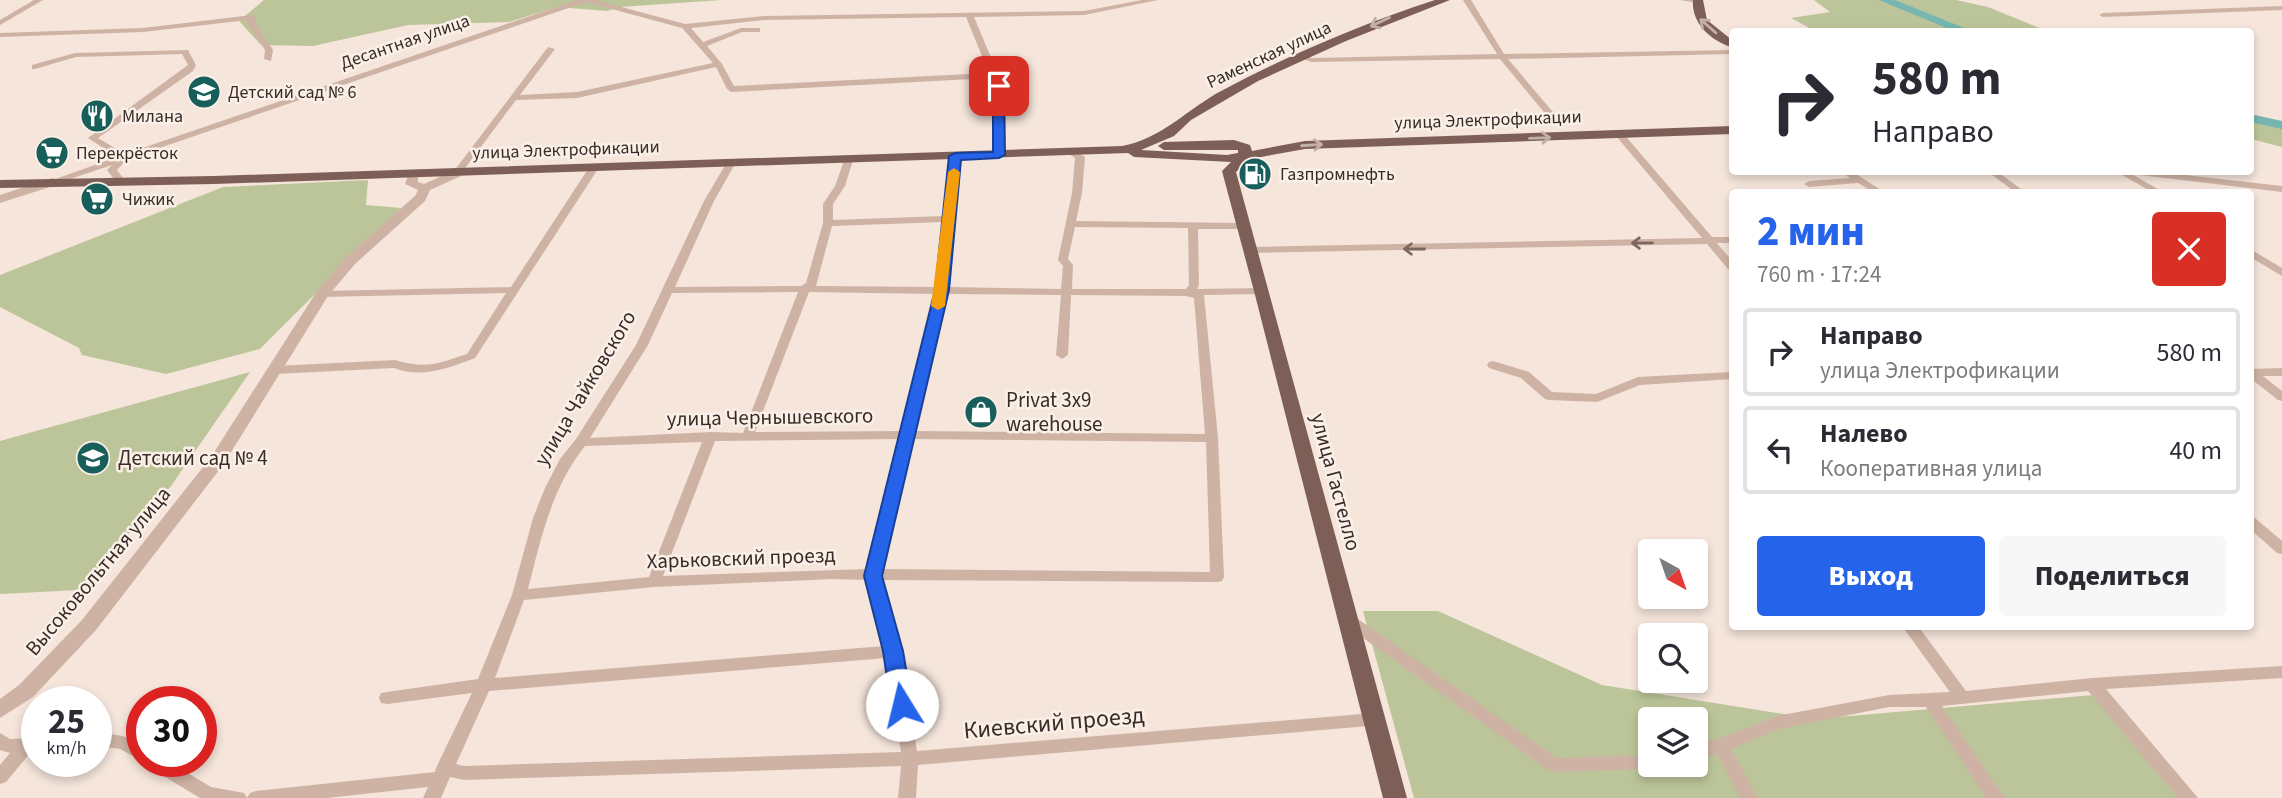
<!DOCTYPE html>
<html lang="ru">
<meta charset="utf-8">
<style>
:root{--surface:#fff;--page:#f7f7f7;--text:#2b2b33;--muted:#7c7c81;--line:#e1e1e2;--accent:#2563eb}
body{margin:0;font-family:"Source Sans 3",sans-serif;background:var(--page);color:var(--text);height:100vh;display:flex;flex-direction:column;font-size:26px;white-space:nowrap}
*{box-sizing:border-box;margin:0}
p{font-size:23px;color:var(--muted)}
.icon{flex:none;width:38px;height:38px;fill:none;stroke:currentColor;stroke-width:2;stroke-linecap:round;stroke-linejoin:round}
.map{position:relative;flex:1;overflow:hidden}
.panel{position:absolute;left:1729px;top:189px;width:525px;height:441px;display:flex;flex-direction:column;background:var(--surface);border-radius:7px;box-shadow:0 4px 10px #0003}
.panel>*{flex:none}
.hud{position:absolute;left:1729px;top:28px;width:525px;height:147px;border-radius:7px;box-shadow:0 4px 10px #0003;background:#fff;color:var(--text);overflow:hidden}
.needle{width:46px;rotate:140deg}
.controls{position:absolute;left:1638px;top:539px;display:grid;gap:14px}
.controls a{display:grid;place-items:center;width:70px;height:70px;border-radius:7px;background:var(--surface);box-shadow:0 4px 10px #0003;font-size:35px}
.speed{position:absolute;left:21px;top:686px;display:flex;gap:14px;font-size:35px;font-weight:700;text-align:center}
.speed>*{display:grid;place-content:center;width:91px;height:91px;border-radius:50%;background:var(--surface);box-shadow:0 4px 10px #0003;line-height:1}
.speed small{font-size:18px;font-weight:400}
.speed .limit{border:10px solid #d22;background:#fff;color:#111}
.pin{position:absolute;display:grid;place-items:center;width:60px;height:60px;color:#fff;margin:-30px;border-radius:14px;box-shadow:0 4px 10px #0006}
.me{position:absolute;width:77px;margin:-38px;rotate:351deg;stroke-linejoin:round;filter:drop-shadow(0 0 5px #0008)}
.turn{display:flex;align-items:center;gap:24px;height:147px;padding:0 28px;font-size:32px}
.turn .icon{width:91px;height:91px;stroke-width:2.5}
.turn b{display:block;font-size:49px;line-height:60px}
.round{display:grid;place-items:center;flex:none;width:74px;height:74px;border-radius:7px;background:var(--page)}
.head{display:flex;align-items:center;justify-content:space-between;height:119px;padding:0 28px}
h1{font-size:42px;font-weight:800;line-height:52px;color:var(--accent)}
.button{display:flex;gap:14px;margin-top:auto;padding:14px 28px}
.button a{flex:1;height:80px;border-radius:7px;background:var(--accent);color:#fff;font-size:28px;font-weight:800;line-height:80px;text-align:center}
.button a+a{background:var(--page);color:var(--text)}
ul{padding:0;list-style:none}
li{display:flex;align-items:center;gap:21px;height:88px;margin:0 14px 10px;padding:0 14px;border:4px solid var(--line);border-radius:7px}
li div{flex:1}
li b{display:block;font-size:26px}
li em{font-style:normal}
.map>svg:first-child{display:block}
.green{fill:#bcc599;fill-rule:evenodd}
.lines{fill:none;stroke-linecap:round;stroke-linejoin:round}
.river{fill:#76b5b0;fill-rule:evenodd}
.minor{fill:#ceb3a5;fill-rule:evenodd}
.tertiary{fill:#ceb3a5;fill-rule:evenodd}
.primary{fill:#7d5f57;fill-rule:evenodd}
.oneway{stroke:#c2afa7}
.oneway2{stroke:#7c6860}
.route{fill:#2563eb;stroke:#184099;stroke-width:2}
.slow{fill:#f59e0b}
.labels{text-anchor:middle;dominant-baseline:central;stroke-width:5;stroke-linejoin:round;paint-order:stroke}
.far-street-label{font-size:18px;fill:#392b27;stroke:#fbf0e8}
.far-poi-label{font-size:18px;fill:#392b27;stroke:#fbf0e8;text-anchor:start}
.street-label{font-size:21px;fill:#392b27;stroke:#fbf0e8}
.poi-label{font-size:21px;fill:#392b27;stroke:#fbf0e8;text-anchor:start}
.near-street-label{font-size:24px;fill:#392b27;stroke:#fbf0e8}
</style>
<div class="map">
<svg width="2282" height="798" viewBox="0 0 2282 798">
<rect width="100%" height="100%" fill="#f5e5db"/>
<path class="green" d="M264,0H721L620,7L607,11L557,7L509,22L408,25L313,46L261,45L239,21Z
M1814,0H1956L1988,7L2047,31H1815L1791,18L1830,12Z
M2250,115L2282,122V147L2251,139Z
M368,180L366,205L401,208L260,349L166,374L82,355L79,348L0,307V275L223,187Z
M250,372L171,486L79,590L0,594V441Z
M1363,611H1438L1602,685L1815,719L2093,695L2179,798H1414ZM1650,719H1696V765H1650Z"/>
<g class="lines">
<path class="river" d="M1879,0H1895L1974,32H1956Z
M2250,114L2282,121V129L2250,122Z"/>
<path class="minor" d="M34,0H43L0,25V20Z
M577,0H595L685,24L764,16L1084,11L1142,0H1158L1084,15L974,17L1003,86L1004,155L999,158L994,155L995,86L991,78L731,92L727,89L716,67L577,98L516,100L460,175H454V171L548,47L555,49L520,95L577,92L713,63L682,28L586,2L127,159L117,170L125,181L123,183H117L107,170L112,165L55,184H49L47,182L117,157L88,138L188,65L182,54L76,57L35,69H32V65L75,53L188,50L196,65L193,71L98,138L125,154ZM966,17L989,73L734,86L722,64L707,46L742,32H760V28H741L703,42L691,28L764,20Z
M1463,0H1471L1504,54L1732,50V54L1508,59L1558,118L1559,120L1555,123L1552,122L1500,59L1312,62L1299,58L1303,56L1312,58L1497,54Z
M1680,0H1701L1702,1L1698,3Z
M2282,6V10L2103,17L2099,15L2103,13Z
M252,15L256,17V24L273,50L271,61L264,59L265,50L248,24V20L143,32L0,37V33L143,28Z
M1619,131L1622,132L1712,237H1732V243H1717L1732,261V270L1728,269L1707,244L1249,253L1244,250L1249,247L1702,238L1616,136V132Z
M1073,150L1085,157L1082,193L1076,221L1242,223L1247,226L1242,229H1198L1199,285L1197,289L1262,288L1267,291L1262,294L1204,295L1218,438L1224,577L1222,581L1217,582L881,580L901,651L917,751L1374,713L1380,715L1382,720L1380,725L918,765L916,798H898L901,766L464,780L450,777L441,798H423L428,787L327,798H247L250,793L256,791L435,772L436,768L472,693L387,704L381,703L379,698L381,693L387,692L478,679L512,595L533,518L545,488L560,459L576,439L636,345L704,201L727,162H733L735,164L714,201L675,287L801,286L806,283L823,223V204L835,186L845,158L848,157L853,160L845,186L833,204V220L944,216L950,156L955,153L960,156L948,287L1061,289L1063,266L1058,260L1072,193L1075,158L1068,153ZM944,222L937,287L816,286L832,226ZM1075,227L1188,228L1189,285L1186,289H1072L1073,265L1068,259ZM798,292L743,433L711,432L590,438L648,345L672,293ZM809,292L936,294L902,431L755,432ZM947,294L1061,295L1056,355L1062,359L1068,355L1071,295L1186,296L1194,298L1205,434L914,431ZM900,439L867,569L663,576L715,441ZM912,439L1206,442L1210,572L882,569ZM702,442L649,577L528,589C541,538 552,487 585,446ZM832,579L867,580L884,646L495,678L524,600L654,587ZM886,658L901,752L464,766L456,764L489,691Z
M593,166L598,169L475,358C448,368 422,379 394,368L275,374L269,370L275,366L395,360C426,369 437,364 467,354L506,293L322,297L317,294L322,291L511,287L588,169Z
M1842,172H1853L1884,192H1873L1858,183L1809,187L1804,184L1809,181L1850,178Z
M1988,172H1998L2025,192H2015Z
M2117,172H2128L2163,192H2152Z
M2135,172H2159L2282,186V192L2140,175Z
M2250,249L2282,268V276L2250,257Z
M1493,361L1529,372L1552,392L1596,394L1638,377L1732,372V379L1640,385L1597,402L1549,400L1545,399L1521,378L1489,368L1487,365L1489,362Z
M2282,368V376H2263L2282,391V401L2278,400L2250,378V369Z
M2250,516L2255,518L2282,541V554L2277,553L2250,529Z
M1350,615L1355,617L1557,758L1650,755V765H1657L1656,767L1650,769L1554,772L1548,770L1345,625L1342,621L1345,617Z
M1902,626H1918L1966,691L2092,678L2282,666V678L2106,689L2198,798H2178L2088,691L1942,706L2005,798H1986L1926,707H1889L1779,729L1731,749L1758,798H1740L1717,754L1696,758V744L1719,739L1777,716L1889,695L1950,692Z
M96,732L123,736L142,746V761L120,749L96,746Z
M0,733L10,739L37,738V752H31L6,782L0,784V765L10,753L0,750Z
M145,761H168L211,787L244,793L247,798H200L147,766Z"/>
<path class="tertiary" d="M457,169L463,173L461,176L430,190L425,201L355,264L328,296L223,465L96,630L33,697L0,718V699L19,685L82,620L211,457L317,291L345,258L415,196L418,190L405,184L410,171H418V182L424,184Z
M52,178L56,179V185L0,203V195Z"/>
<path class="primary" d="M1435,0H1450L1346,41L1258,81L1191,120L1174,136L1141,150L1227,155L1238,153V150H1164L1158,146L1164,142L1234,140L1250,145L1252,151L1305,141L1732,126V134L1305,149L1250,159L1236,172L1407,798H1383L1254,291L1222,171L1231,162L1134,157L1128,153L214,184L0,188V180L214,176L1122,146C1160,140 1190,107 1223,90C1291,54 1362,24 1435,0Z
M1693,0H1703L1707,20L1732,40V47C1711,41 1691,23 1693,0Z"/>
</g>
<defs><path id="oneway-shaft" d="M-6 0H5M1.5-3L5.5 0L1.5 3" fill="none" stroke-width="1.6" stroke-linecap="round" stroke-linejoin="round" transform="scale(1.75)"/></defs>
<g class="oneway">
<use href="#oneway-shaft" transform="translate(1380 22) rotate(155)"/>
<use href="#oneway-shaft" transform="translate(1708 26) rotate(-139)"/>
<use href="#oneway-shaft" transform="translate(1540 138) rotate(-2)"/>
<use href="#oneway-shaft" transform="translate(1312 145) rotate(-4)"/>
</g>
<g class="oneway2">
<use href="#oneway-shaft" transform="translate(1642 243) rotate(179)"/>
<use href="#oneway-shaft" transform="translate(1414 249) rotate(180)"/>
</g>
<path class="route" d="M999,83L1004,86L1005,155L999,158L961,160L949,290L882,576L903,651L912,705L909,711L902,713L894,711L891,705L883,651L864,576L935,290L949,156L955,153L993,152V86Z"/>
<path class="slow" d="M954,168L960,172L945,306L938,310L931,306L948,172Z"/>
<defs>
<symbol id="school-disc" viewBox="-11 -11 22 22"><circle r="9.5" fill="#185f5b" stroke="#fbf0e8"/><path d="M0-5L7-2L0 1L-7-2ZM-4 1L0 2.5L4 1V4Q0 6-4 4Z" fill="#fff"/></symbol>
<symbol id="restaurant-disc" viewBox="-11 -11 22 22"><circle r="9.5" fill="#185f5b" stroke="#fbf0e8"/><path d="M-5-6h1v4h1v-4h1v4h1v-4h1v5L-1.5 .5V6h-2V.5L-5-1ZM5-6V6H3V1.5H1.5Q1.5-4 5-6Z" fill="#fff"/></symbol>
<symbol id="supermarket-disc" viewBox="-11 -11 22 22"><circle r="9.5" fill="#185f5b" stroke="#fbf0e8"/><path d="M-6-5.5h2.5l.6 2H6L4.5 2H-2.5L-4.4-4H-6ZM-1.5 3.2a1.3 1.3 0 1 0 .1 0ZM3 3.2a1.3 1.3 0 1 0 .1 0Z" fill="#fff"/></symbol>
<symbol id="fuel-disc" viewBox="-11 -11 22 22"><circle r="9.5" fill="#185f5b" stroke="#fbf0e8"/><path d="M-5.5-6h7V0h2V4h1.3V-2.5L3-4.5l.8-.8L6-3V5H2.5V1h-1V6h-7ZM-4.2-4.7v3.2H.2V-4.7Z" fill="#fff"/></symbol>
<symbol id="shop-disc" viewBox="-11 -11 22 22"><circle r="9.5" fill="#185f5b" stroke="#fbf0e8"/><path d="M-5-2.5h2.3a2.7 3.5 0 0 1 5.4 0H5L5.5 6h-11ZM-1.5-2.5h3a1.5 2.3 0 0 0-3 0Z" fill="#fff"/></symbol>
</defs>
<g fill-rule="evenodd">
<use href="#school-disc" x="185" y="73" width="38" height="38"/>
<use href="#restaurant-disc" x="78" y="97" width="38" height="38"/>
<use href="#supermarket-disc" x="33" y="134" width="38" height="38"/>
<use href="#fuel-disc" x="1236" y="155" width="38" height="38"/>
<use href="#supermarket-disc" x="78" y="180" width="38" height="38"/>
<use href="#shop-disc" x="962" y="393" width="38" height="38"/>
<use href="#school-disc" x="74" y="439" width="38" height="38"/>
</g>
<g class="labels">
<g class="far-street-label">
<text transform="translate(405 42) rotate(-19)">Десантная улица</text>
<text transform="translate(1269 55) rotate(-25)">Раменская улица</text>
<text transform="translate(1488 120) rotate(-2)">улица Электрофикации</text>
<text transform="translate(566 150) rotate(-2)">улица Электрофикации</text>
</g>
<g class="far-poi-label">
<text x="228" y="92">Детский сад № 6</text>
<text x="122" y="116">Милана</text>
<text x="76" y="153">Перекрёсток</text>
<text x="1280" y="174">Газпромнефть</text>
<text x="122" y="199">Чижик</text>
</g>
<g class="street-label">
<text transform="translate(585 388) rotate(-59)">улица Чайковского</text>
<text transform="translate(770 417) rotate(-1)">улица Чернышевского</text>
<text transform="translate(1336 482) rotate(75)">улица Гастелло</text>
<text transform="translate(741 558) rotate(-2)">Харьковский проезд</text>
<text transform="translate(98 571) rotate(-50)">Высоковольтная улица</text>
</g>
<g class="poi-label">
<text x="1006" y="400">Privat 3x9<tspan x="1006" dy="24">warehouse</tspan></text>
<text x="118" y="458">Детский сад № 4</text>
</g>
<g class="near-street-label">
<text transform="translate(1054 723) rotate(-5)">Киевский проезд</text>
</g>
</g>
</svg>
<div class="controls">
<a><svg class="needle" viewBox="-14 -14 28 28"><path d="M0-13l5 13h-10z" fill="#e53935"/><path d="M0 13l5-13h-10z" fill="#7c7c81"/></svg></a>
<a><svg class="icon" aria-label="search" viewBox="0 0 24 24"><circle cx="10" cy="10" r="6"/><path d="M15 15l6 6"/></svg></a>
<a><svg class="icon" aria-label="layers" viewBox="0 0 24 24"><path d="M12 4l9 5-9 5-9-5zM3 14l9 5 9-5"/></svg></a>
</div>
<div class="speed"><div>25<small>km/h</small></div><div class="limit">30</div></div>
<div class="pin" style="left:999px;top:86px;background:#d93025"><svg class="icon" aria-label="arrive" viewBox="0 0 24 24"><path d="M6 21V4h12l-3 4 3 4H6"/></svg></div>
<svg class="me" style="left:902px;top:705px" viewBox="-20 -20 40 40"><circle r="19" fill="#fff"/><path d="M0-13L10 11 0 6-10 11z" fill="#2563eb"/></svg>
<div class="hud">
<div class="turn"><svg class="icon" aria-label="right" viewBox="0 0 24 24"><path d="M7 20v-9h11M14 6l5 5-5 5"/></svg><div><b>580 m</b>Направо</div></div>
</div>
<section class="panel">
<div class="head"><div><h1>2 мин</h1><p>760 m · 17:24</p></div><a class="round" style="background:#d93025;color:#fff"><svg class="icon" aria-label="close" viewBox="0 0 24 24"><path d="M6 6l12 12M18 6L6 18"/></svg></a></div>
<ul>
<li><svg class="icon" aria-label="right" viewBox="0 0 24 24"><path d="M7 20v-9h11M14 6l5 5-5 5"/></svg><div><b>Направо</b><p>улица Электрофикации</p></div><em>580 m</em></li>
<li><svg class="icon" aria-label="left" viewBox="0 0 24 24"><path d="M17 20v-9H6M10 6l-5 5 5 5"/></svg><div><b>Налево</b><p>Кооперативная улица</p></div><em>40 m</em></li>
</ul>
<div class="button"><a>Выход</a><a>Поделиться</a></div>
</section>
</div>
